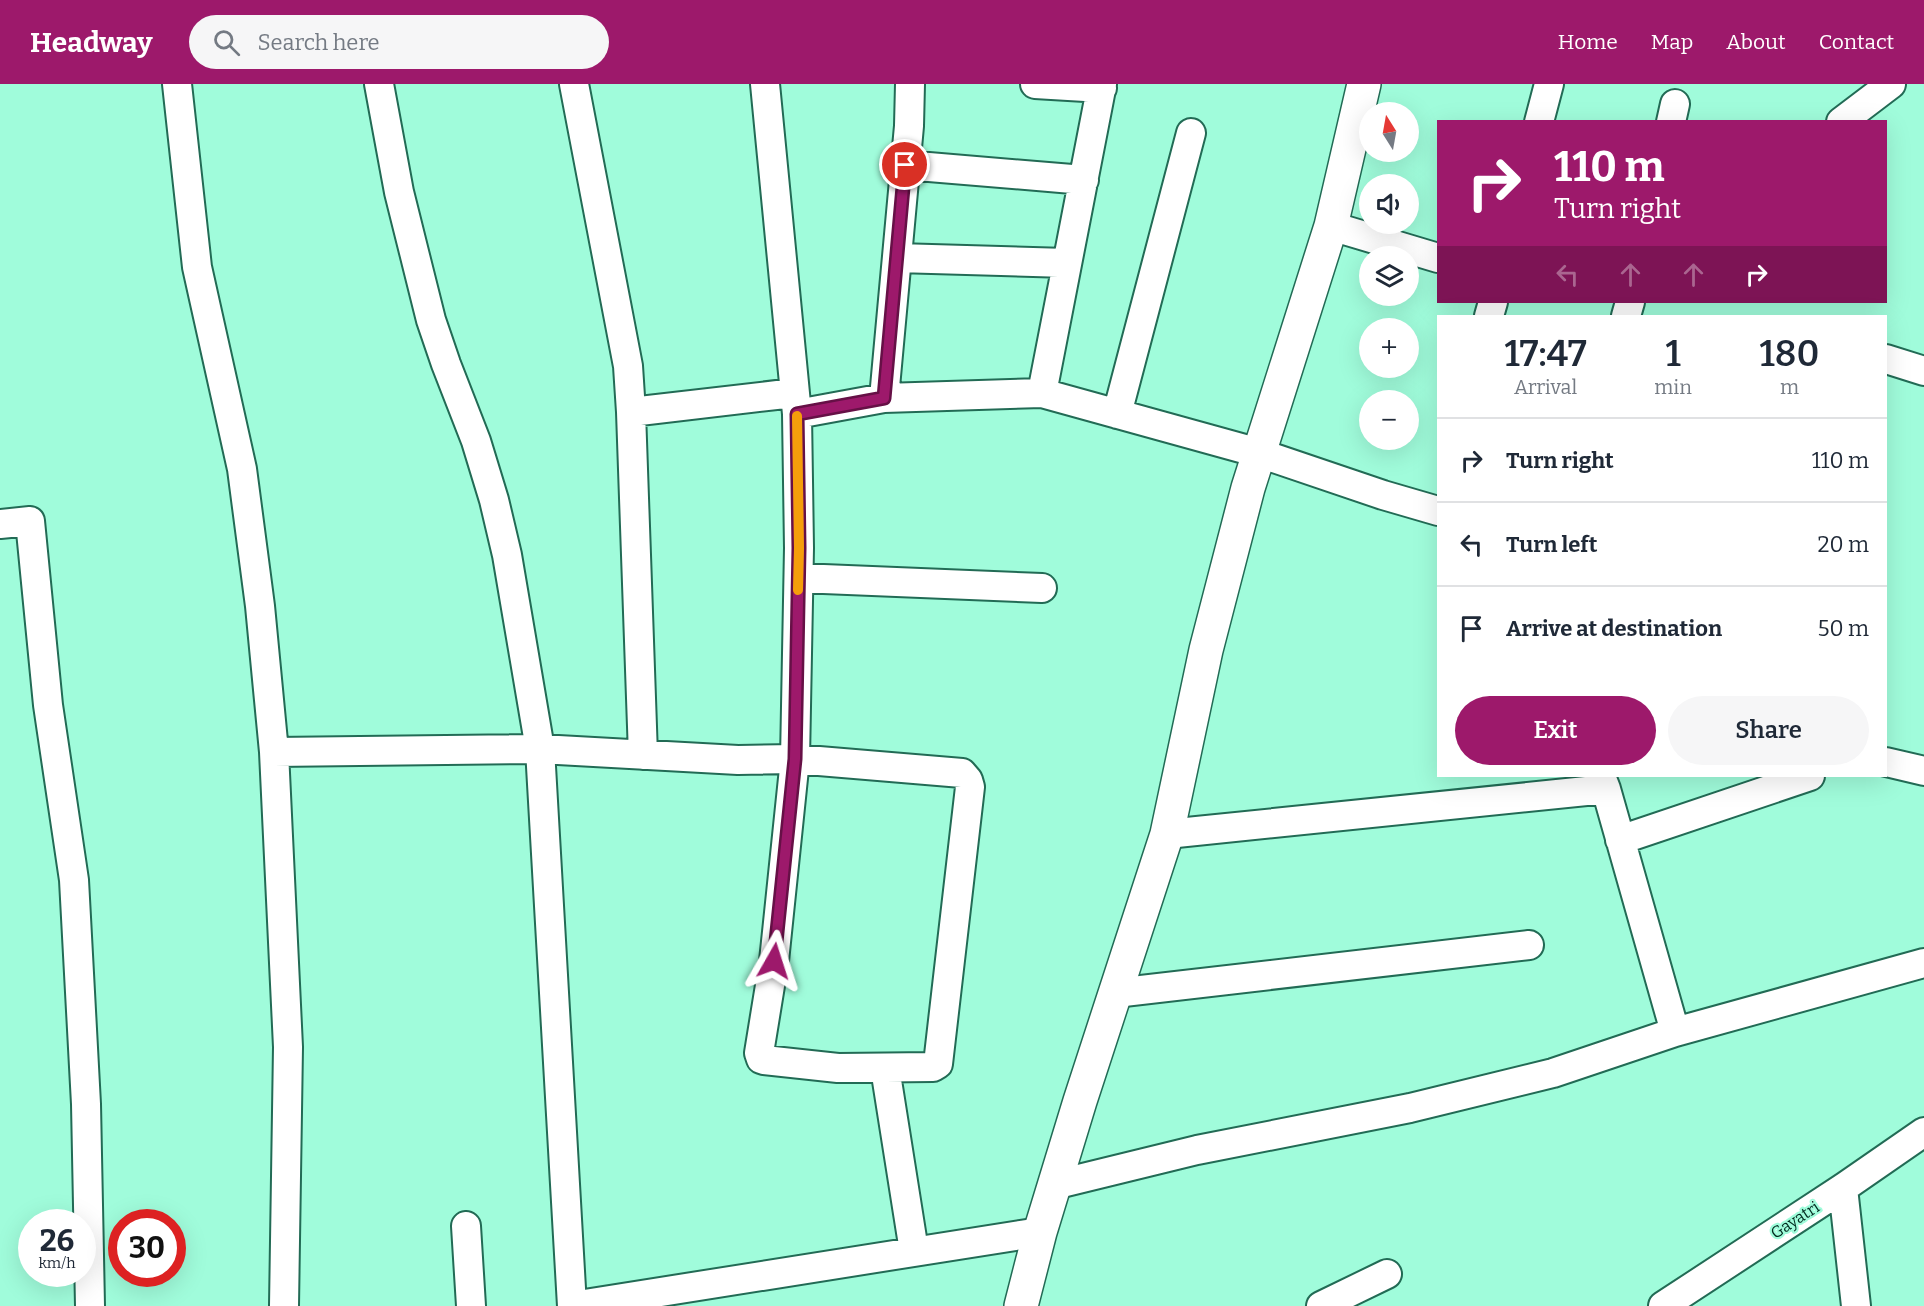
<!DOCTYPE html>
<meta charset="utf-8">
<style>
:root{--surface:#fff;--page:#f6f6f7;--text:#1f2937;--muted:#747a83;--line:#e0e1e3;--accent:#9d196b}
body{margin:0;font-family:Bitter,serif;background:var(--page);color:var(--text);height:100vh;display:flex;flex-direction:column;font-size:22px;white-space:nowrap}
*{box-sizing:border-box;margin:0}
p{font-size:20px;color:var(--muted)}
.icon{flex:none;width:33px;height:33px;fill:none;stroke:currentColor;stroke-width:2;stroke-linecap:round;stroke-linejoin:round}
.map{position:relative;flex:1;overflow:hidden}
.drawer{position:absolute;left:1437px;top:231px;width:450px;height:462px;display:flex;flex-direction:column;background:var(--surface);border-radius:0px;box-shadow:0 6px 24px #0002}
.drawer>*{flex:none}
.top-card{position:absolute;left:1437px;top:36px;width:450px;height:183px;border-radius:0px;box-shadow:0 6px 24px #0002;background:#9d196b;color:#fff;overflow:hidden}
.needle{width:39px;rotate:349deg}
.buttons{position:absolute;left:1359px;top:18px;display:grid;gap:12px}
.buttons a{display:grid;place-items:center;width:60px;height:60px;border-radius:50%;background:var(--surface);box-shadow:0 6px 24px #0002;font-size:30px}
.speed{position:absolute;left:18px;top:1125px;display:flex;gap:12px;font-size:30px;font-weight:700;text-align:center}
.speed>*{display:grid;place-content:center;width:78px;height:78px;border-radius:50%;background:var(--surface);box-shadow:0 6px 24px #0002;line-height:1}
.speed small{font-size:15px;font-weight:400}
.speed .limit{border:9px solid #d22;background:#fff;color:#111}
.pin{position:absolute;display:grid;place-items:center;width:51px;height:51px;color:#fff;margin:-26px;border:3px solid #fff;border-radius:50%;box-shadow:0 2px 6px #0007}
.me{position:absolute;width:66px;margin:-33px;rotate:6deg;stroke-linejoin:round;filter:drop-shadow(0 0 4px #0008)}
.turn{display:flex;align-items:center;gap:21px;height:126px;padding:0 18px;font-size:27px}
.turn .icon{width:78px;height:78px;stroke-width:2.5}
.turn b{display:block;font-size:42px;line-height:51px}
.lanes{display:flex;align-items:center;height:57px;padding:0 18px;background:#0003;justify-content:center;gap:30px;direction:ltr}
.lanes .off{opacity:.35}
.eta{display:flex;justify-content:space-evenly;align-items:center;height:102px;text-align:center}
.eta b{font-size:36px;font-weight:600;line-height:42px}
.button{display:flex;gap:12px;margin-top:auto;padding:12px 18px}
.button a{flex:1;height:69px;border-radius:36px;background:var(--accent);color:#fff;font-size:24px;font-weight:600;line-height:69px;text-align:center}
.button a+a{background:var(--page);color:var(--text)}
ul{padding:0;list-style:none}
li{display:flex;align-items:center;gap:18px;height:84px;padding:0 18px;border-top:2px solid var(--line)}
li div{flex:1}
li b{display:block;font-size:22px}
li em{font-style:normal}
header{display:flex;align-items:center;gap:36px;box-sizing:border-box;height:84px;padding:0 30px;background:var(--accent);color:#fff}
header strong{font-size:28px}
nav{display:flex;gap:33px;margin-inline-start:auto;font-size:21px}
.search{width:420px;height:54px;background:var(--page);display:flex;align-items:center;gap:15px;box-sizing:border-box;padding:0 21px;border-radius:33px;color:var(--muted);font-size:22px}
.map>svg:first-child{display:block}
.lines{fill:none;stroke-linecap:round;stroke-linejoin:round}
.minor-casing{stroke:#226b55;stroke-width:32}
.tertiary-casing{stroke:#226b55;stroke-width:36}
.minor{stroke:#fff;stroke-width:28}
.tertiary{stroke:#fff;stroke-width:33}
.route-casing{stroke:#661046;stroke-width:15}
.route{stroke:#9d196b;stroke-width:10}
.slow{stroke:#f59e0b;stroke-width:10}
.labels{text-anchor:middle;dominant-baseline:central;stroke-width:4.5;stroke-linejoin:round;paint-order:stroke}
.street-label{font-size:16px;fill:#012a1e;stroke:#a0fcdb}
</style>
<header>
<strong>Headway</strong>
<div class="search"><svg class="icon" aria-label="search" viewBox="0 0 24 24"><circle cx="10" cy="10" r="6"/><path d="M15 15l6 6"/></svg>Search here</div>
<nav><a>Home</a><a>Map</a><a>About</a><a>Contact</a></nav>
</header>
<div class="map">
<svg width="1924" height="1222" viewBox="0 0 1924 1222">
<rect width="100%" height="100%" fill="#a0fcdb"/>
<g class="lines">
<defs>
<path id="minor" d="M177,0L197,183L242,385L260,522L274,668L288,963L284,1222
M379,0L399,108L431,236L446,280L476,357L494,416L507,471L540,665L572,1222
M574,0L628,282L631,328L643,671
M1035,0L1102,4
M1539,38L1549,0
M1671,38L1675,20
M1841,38L1891,0
M905,81L1084,96
M1331,142L1438,174
M897,174L1067,179
M1489,232L1493,218
M1626,232L1630,218
M1886,275L1924,287
M1042,309L1102,0
M884,314L909,42L910,0
M631,328L794,309
M797,330L884,314L1042,309L1259,369L1383,411L1438,427
M1117,330L1191,49
M0,440L30,437L48,621L74,796L86,1020L90,1222
M799,494L1042,504
M274,668L540,665L738,676L795,675L962,689L968,696L970,703L938,980L933,983L838,984L764,976L761,975L759,969L774,877L795,675L799,464L797,330L765,0
M1886,678L1924,687
M1601,692L1606,705L1675,948
M1167,750L1606,705
M1620,756L1810,692
M1115,909L1529,861
M885,984L914,1167
M1054,1101L1197,1066L1410,1024L1553,989L1675,948L1924,879
M1843,1104L1856,1222
M466,1142L471,1222
M572,1222L1040,1148
M1321,1222L1387,1190
M1663,1222L1843,1104L1924,1048"/>
<path id="tertiary" d="M1021,1222L1040,1148L1080,1017L1167,750L1206,566L1248,404L1331,142L1364,0"/>
</defs>
<use href="#minor" class="minor-casing"/>
<use href="#tertiary" class="tertiary-casing"/>
<use href="#minor" class="minor"/>
<use href="#tertiary" class="tertiary"/>
</g>
<g class="lines">
<defs>
<path id="route" d="M774,877L795,675L799,464L797,330L884,314L905,81"/>
</defs>
<use href="#route" class="route-casing"/>
<use href="#route" class="route"/>
<path class="slow" d="M797,332L799,464L798,506"/>
</g>
<g class="labels">
<g class="street-label">
<text transform="translate(1795 1136) rotate(-33)">Gayatri</text>
</g>
</g>
</svg>
<div class="buttons">
<a><svg class="needle" viewBox="-14 -14 28 28"><path d="M0-13l5 13h-10z" fill="#e53935"/><path d="M0 13l5-13h-10z" fill="#747a83"/></svg></a>
<a><svg class="icon" aria-label="sound" viewBox="0 0 24 24"><path d="M4 9h4l5-4v14l-5-4H4zM17 9q2 3 0 6"/></svg></a>
<a><svg class="icon" aria-label="layers" viewBox="0 0 24 24"><path d="M12 4l9 5-9 5-9-5zM3 14l9 5 9-5"/></svg></a>
<a>+</a>
<a>−</a>
</div>
<div class="speed"><div>26<small>km/h</small></div><div class="limit">30</div></div>
<div class="pin" style="left:905px;top:81px;background:#d93025"><svg class="icon" aria-label="arrive" viewBox="0 0 24 24"><path d="M6 21V4h12l-3 4 3 4H6"/></svg></div>
<svg class="me" style="left:774px;top:877px" viewBox="-20 -20 40 40"><path d="M0-17L14 15 0 8-14 15z" fill="#9d196b" stroke="#fff" stroke-width="4"/></svg>
<div class="top-card">
<div class="turn"><svg class="icon" aria-label="right" viewBox="0 0 24 24"><path d="M7 20v-9h11M14 6l5 5-5 5"/></svg><div><b>110 m</b>Turn right</div></div>
<div class="lanes"><svg class="icon off" aria-label="left" viewBox="0 0 24 24"><path d="M17 20v-9H6M10 6l-5 5 5 5"/></svg><svg class="icon off" aria-label="ahead" viewBox="0 0 24 24"><path d="M12 20V5M6 11l6-6 6 6"/></svg><svg class="icon off" aria-label="ahead" viewBox="0 0 24 24"><path d="M12 20V5M6 11l6-6 6 6"/></svg><svg class="icon" aria-label="right" viewBox="0 0 24 24"><path d="M7 20v-9h11M14 6l5 5-5 5"/></svg></div>
</div>
<section class="drawer">
<div class="eta">
<div><b>17:47</b><p>Arrival</p></div>
<div><b>1</b><p>min</p></div>
<div><b>180</b><p>m</p></div>
</div>
<ul>
<li><svg class="icon" aria-label="right" viewBox="0 0 24 24"><path d="M7 20v-9h11M14 6l5 5-5 5"/></svg><div><b>Turn right</b></div><em>110 m</em></li>
<li><svg class="icon" aria-label="left" viewBox="0 0 24 24"><path d="M17 20v-9H6M10 6l-5 5 5 5"/></svg><div><b>Turn left</b></div><em>20 m</em></li>
<li><svg class="icon" aria-label="arrive" viewBox="0 0 24 24"><path d="M6 21V4h12l-3 4 3 4H6"/></svg><div><b>Arrive at destination</b></div><em>50 m</em></li>
</ul>
<div class="button"><a>Exit</a><a>Share</a></div>
</section>
</div>
